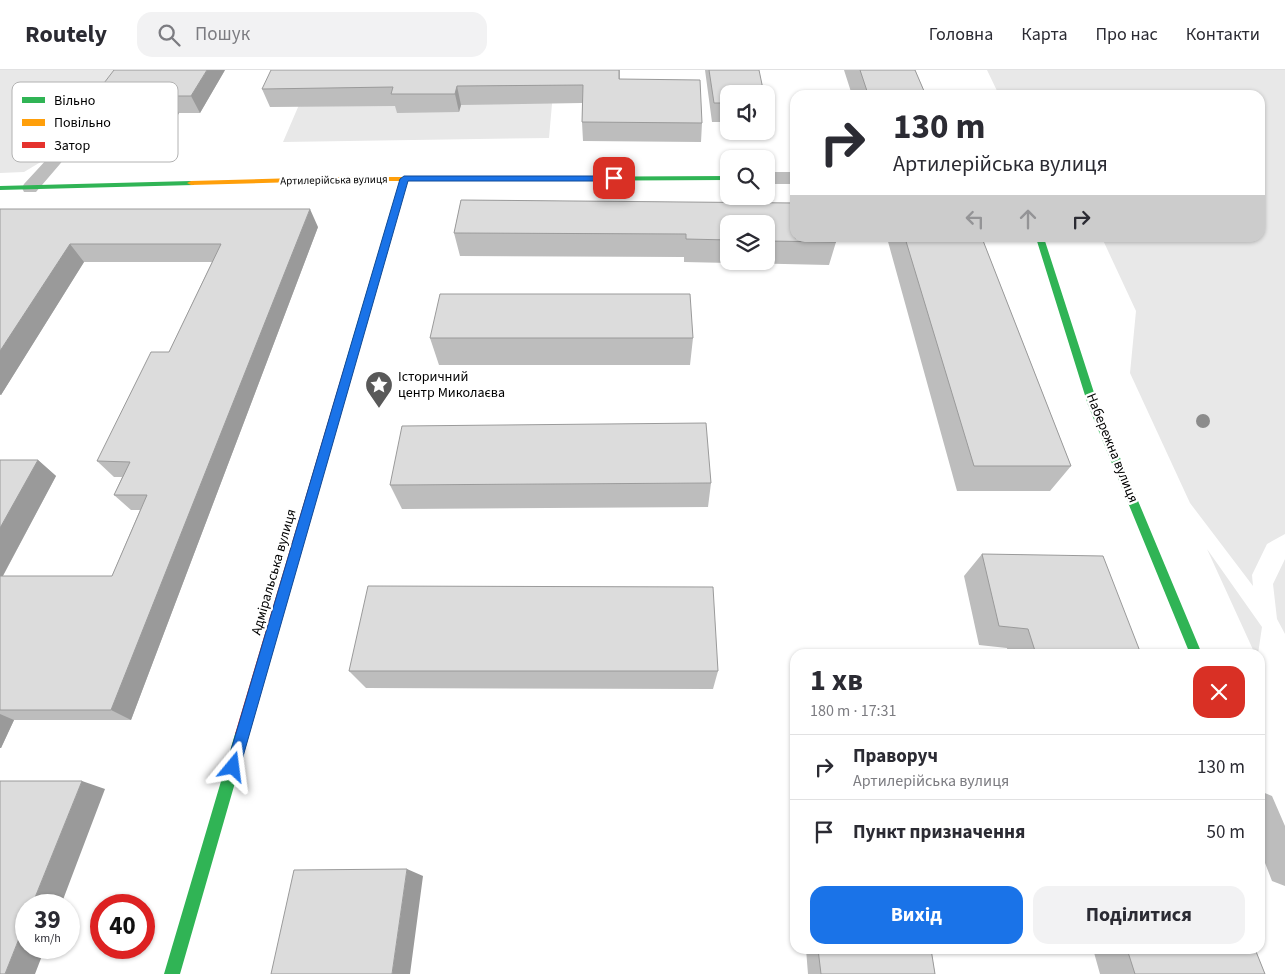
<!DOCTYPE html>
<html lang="uk">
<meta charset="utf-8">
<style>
:root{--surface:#fff;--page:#f2f2f3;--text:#2b2b33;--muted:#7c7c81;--line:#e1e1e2;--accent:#1a73e8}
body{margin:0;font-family:"Source Sans 3",sans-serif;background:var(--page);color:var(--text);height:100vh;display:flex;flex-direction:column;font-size:19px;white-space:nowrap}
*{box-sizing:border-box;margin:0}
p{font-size:16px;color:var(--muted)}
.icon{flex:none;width:28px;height:28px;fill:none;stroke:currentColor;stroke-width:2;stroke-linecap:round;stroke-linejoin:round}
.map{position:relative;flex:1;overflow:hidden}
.drawer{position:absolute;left:790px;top:579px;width:475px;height:305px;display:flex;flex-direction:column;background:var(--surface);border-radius:15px;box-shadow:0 1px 4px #0004}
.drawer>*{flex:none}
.guide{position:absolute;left:790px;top:20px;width:475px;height:152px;border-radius:15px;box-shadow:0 1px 4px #0004;background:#fff;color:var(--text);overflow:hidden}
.fabs{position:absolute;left:720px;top:15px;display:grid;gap:10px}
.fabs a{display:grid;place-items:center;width:55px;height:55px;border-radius:10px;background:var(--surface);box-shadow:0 1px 4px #0004;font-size:25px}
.speed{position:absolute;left:15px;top:824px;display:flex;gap:10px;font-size:25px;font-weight:700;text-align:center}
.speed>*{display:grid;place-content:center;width:65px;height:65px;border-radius:50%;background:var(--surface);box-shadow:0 1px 4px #0004;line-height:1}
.speed small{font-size:12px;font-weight:400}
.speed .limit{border:8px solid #d22;background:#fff;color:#111}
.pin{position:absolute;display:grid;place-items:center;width:42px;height:42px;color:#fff;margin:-21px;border-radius:10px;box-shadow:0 2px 8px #0006}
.me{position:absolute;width:55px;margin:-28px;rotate:16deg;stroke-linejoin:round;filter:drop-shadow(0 0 4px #0008)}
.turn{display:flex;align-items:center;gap:18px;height:105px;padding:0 20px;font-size:22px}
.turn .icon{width:65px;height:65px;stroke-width:2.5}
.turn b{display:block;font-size:35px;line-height:42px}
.lanes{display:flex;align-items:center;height:48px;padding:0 20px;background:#0003;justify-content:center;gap:25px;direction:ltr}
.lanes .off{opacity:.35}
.round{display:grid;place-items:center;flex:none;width:52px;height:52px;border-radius:15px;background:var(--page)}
.summary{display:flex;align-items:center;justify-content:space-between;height:85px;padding:0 20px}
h1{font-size:30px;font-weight:700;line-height:38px}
.button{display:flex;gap:10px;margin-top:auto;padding:10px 20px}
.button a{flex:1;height:58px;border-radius:15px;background:var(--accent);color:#fff;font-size:20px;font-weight:700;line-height:58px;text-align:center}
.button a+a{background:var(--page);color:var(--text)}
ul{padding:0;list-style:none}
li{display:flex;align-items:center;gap:15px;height:65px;padding:0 20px;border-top:1px solid var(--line)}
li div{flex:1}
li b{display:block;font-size:19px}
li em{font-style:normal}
header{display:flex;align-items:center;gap:30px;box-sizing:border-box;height:70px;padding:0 25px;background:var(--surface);border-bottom:1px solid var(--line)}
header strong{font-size:24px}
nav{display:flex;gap:28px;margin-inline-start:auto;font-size:18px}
.search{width:350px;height:45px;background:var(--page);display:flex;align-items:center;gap:12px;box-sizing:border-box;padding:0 18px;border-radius:15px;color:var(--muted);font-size:19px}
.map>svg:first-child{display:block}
.green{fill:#e8e8e8}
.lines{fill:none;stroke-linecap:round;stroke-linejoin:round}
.lane{fill:#bdbdbd;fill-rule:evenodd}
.street{fill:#bdbdbd;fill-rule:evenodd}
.fast{fill:#30b455;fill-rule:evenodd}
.slow{fill:#ff9f0a;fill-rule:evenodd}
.jam{fill:#e5322d;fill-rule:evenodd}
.tree{fill:#8c8c8c}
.wall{fill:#bdbdbd;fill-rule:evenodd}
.shaded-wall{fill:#9a9a9a}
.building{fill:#dcdcdc;stroke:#9a9a9a}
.route{fill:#1a73e8;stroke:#114b97}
.labels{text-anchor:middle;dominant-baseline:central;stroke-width:4.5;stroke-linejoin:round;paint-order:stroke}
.far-street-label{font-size:11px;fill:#000;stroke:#fff}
.poi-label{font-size:14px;fill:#000;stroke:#fff;text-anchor:start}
.street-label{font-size:14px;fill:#000;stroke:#fff}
.key{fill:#fff;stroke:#b2b2b2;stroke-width:1}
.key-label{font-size:14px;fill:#000}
</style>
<header>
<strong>Routely</strong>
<div class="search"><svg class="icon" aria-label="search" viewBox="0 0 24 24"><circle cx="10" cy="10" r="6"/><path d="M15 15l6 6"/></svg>Пошук</div>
<nav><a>Головна</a><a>Карта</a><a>Про нас</a><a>Контакти</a></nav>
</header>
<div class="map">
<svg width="1285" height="904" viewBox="0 0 1285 904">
<rect width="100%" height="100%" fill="#fff"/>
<path class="green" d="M0,0H116L49,87L24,102L0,103Z
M314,0H555L549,68L283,72Z
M987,0H1285V464L1267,474L1252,505L1253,516L1190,433L1130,303L1136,241L1102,168H1260V25H999Z
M1207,479L1262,557L1258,584H1255Z
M1285,489V564L1277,549L1273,514Z"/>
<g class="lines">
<path class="lane" d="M117,0H131L60,94L36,122H24L22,118L24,114L48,88Z"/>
<path class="street" d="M766,102H795V114H766Z
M1260,721L1272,726L1285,756V816L1272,811L1260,780Z"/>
<path class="fast" d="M729,106V110L520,111L516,109L520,107Z
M401,107L408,109L354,298L349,302L344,298Z
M191,111H194V115L0,120V116Z
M1036,168H1044L1098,335L1202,584H1190L1088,335Z
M242,657L247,659L249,664L180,904H164L235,664L237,659Z"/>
<path class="slow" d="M330,107H520L524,109L520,111H330L191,115L187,113L191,111Z"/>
<path class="jam" d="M349,294L354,298L249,664L247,669L242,671L237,669L235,664L344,298Z"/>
</g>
<circle class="tree" cx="1203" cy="351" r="7"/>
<path class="wall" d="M225,0L200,43H179L162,72H83L72,55Z
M620,0V9L702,53L701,72L583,71L582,52V33L461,35L459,42L397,43L395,36L270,37L262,19Z
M705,0H759L729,24V52H712Z
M844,0H915L924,21L923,25H852Z
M461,130L795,133V168H835L836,172L829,195L684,192V187L460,186L454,163ZM729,154H766V191H729Z
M0,139L318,157L131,650H14L1,678H0V390H38L56,406L3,506H112L140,440H131L114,425L122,407H114L97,391L169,282L212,192H84L1,325H0Z
M887,168H982L1071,396L1050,421H957Z
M430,268H693L690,295H439Z
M711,413L708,437L402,439L390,415Z
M982,484L1141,584H1008L1007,578L979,575L964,506Z
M349,601H718L713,619L366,618Z
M806,879H931L935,904H808Z
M1093,879H1255L1265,904H1100Z"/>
<path class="shaded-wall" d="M207,0H225L200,43L191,26Z
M457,16L461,35L459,42L455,24Z
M170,26L179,43L162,72L152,55Z
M310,139L318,157L131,650L111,640Z
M70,174L84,192L1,325L0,324V281Z
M38,390L56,406L0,511V458Z
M0,644L14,650L1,678H0Z
M82,711L105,719L61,835H32Z
M407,799L423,806L410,904H392Z
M26,851V878H45L35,904H5Z"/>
<path class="building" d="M114,0H207L191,26H170L152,55H72Z
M271,0H619V9L700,10L702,53L582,52L583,15L457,16L455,24H391L393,17L262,19Z
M709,0H759L764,24H729V33H714Z
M860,0H915L924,21H867Z
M461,130L795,133V168H835L836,172L766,171V154H729V170L686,169V164L454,163Z
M0,139H310L111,640H0V506H112L147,425H114L130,392L97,391L151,282H169L221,174H70L0,281Z
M905,168H982L1071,396H974Z
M440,224H690L693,268H430Z
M706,353L711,413L390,415L402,356Z
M0,390H38L0,458Z
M982,484L1103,486L1141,584H1036L1028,559L999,556Z
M368,516L713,517L718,601H349Z
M0,711H82L32,835H26V851L5,904H0Z
M407,799L392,904H271L294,800Z
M818,879H931L935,904H821Z
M1127,879H1255L1265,904H1135Z"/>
<path class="route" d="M404,106H614L618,108L614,111H408L240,697L238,702L233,704L228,702L226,697L400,109Z"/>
<defs>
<symbol id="sight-pin" viewBox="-11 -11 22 30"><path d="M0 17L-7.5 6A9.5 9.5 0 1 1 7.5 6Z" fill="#595959" stroke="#fff"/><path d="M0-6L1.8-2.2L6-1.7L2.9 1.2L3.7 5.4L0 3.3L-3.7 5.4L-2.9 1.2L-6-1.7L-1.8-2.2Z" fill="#fff"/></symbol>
</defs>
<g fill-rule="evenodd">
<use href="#sight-pin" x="363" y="299" width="32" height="43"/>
</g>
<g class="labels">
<g class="far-street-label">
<text transform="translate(334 110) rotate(-1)">Артилерійська вулиця</text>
</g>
<g class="poi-label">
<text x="398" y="307">Історичний<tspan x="398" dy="16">центр Миколаєва</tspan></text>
</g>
<g class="street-label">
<text transform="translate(1112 378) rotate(68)">Набережна вулиця</text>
<text transform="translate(274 502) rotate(-74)">Адміральська вулиця</text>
</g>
</g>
<rect x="12" y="12" width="166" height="80" rx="8" class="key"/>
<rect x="22" y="27" width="23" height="6" fill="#30b455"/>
<rect x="22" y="49" width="23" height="7" fill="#ff9f0a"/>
<rect x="22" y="72" width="23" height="6" fill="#e5322d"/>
<g class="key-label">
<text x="54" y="35">Вільно</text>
<text x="54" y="57">Повільно</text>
<text x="54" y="80">Затор</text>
</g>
</svg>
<div class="fabs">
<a><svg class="icon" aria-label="sound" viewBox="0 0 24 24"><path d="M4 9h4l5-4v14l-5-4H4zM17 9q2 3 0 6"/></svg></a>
<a><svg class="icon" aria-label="search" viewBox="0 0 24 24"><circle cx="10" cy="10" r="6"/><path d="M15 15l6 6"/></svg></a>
<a><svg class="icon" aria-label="layers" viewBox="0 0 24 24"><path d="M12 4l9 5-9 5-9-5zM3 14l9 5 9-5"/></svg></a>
</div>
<div class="speed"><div>39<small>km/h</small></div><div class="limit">40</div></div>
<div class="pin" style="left:614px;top:108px;background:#d93025"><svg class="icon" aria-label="arrive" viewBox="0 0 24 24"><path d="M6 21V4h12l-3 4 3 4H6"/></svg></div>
<svg class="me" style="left:233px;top:697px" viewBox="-20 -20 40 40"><path d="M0-17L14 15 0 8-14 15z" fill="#1a73e8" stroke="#fff" stroke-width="4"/></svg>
<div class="guide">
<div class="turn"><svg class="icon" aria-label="right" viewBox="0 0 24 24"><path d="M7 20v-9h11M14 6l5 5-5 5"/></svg><div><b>130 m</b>Артилерійська вулиця</div></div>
<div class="lanes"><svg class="icon off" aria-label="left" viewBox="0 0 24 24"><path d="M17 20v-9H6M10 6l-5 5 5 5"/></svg><svg class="icon off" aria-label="ahead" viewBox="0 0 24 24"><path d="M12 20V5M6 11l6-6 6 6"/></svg><svg class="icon" aria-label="right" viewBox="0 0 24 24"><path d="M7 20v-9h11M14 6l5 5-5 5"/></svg></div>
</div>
<section class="drawer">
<div class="summary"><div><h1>1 хв</h1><p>180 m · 17:31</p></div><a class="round" style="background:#d93025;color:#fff"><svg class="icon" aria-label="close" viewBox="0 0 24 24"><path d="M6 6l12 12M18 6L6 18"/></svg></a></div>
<ul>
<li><svg class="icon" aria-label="right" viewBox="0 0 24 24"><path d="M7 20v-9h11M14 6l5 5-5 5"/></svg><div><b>Праворуч</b><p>Артилерійська вулиця</p></div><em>130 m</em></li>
<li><svg class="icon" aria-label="arrive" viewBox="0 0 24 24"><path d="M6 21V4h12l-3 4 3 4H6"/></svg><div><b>Пункт призначення</b></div><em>50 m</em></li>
</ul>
<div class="button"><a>Вихід</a><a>Поділитися</a></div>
</section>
</div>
